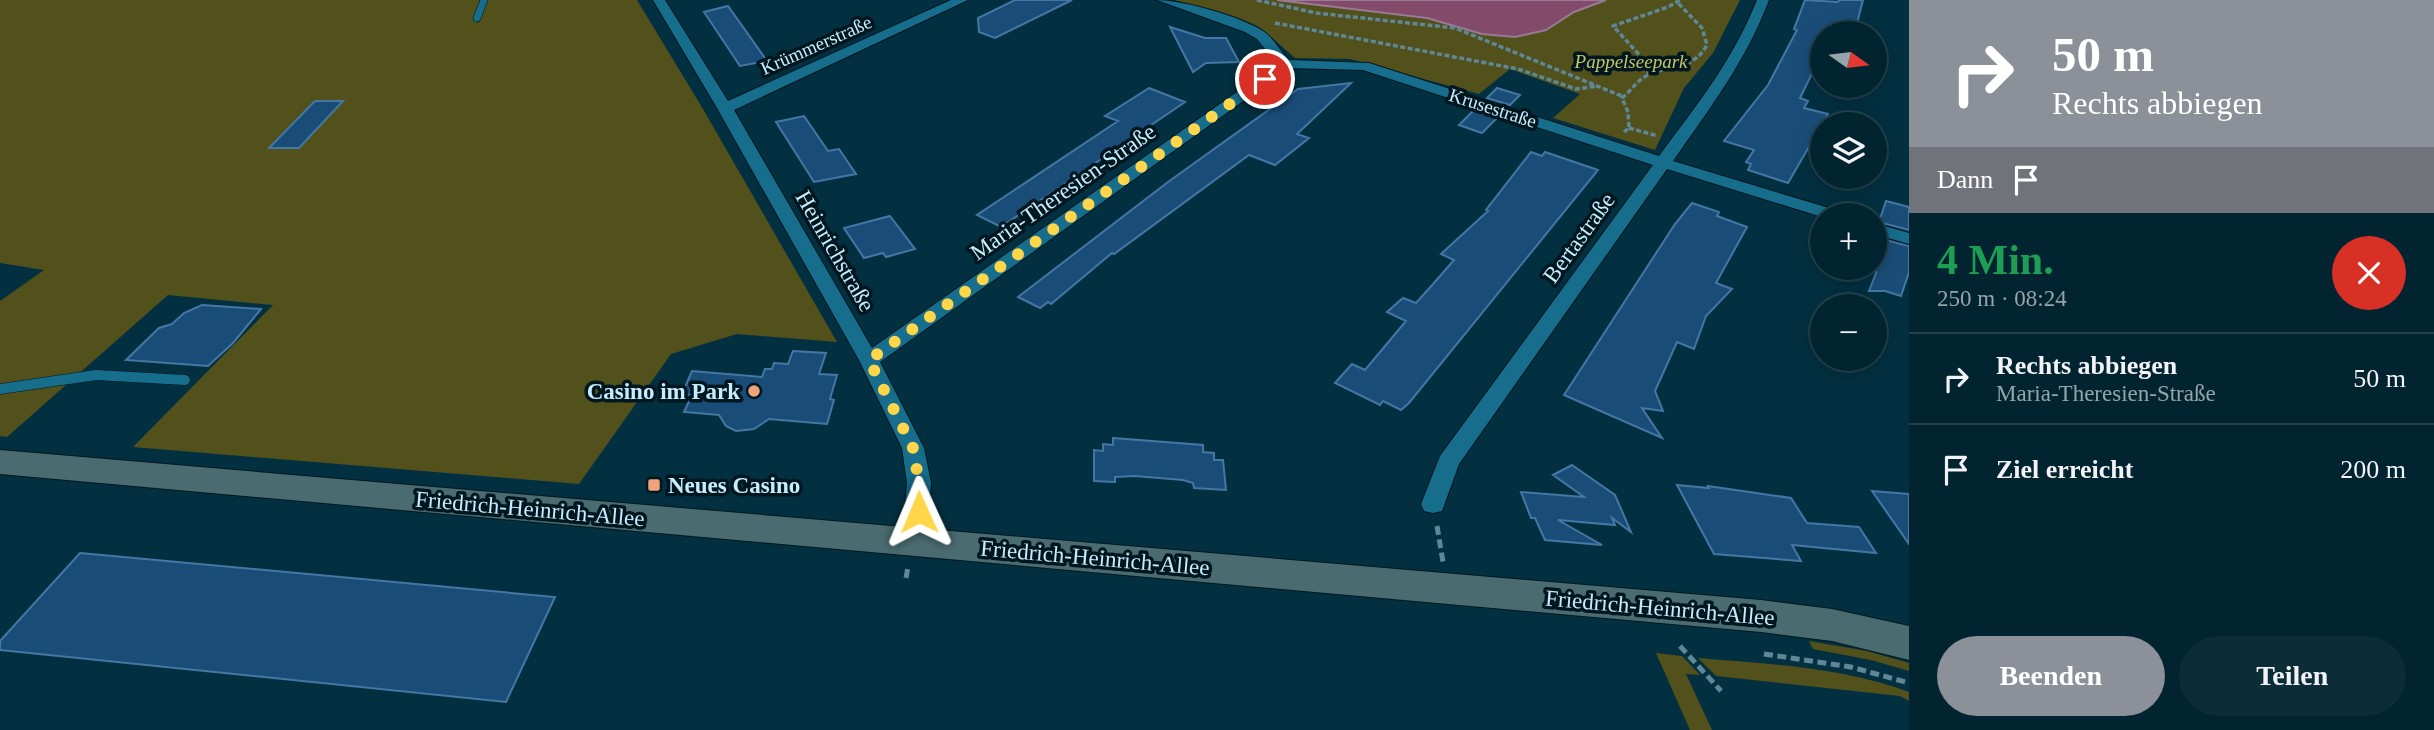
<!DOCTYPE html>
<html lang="de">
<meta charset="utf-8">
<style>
:root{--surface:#022430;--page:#0c2c38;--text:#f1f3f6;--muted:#96a4ab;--line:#23414c;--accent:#8c9099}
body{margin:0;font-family:"Times New Roman",serif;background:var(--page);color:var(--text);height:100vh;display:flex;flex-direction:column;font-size:26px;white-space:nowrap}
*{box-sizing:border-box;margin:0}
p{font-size:23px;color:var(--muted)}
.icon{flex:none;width:38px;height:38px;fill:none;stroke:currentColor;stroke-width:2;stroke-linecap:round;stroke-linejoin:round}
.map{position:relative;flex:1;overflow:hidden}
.drawer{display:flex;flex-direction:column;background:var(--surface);width:525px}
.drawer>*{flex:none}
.top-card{background:#8c9099;color:#fff;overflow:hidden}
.needle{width:46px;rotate:104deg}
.tools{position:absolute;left:1810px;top:21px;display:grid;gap:14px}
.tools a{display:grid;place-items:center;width:77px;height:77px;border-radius:50%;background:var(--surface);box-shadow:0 4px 18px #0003,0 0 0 2px var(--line);font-size:35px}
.pin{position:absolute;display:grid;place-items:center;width:60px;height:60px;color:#fff;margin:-30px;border:4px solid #fff;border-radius:50%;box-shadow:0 2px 7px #0007}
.me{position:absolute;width:77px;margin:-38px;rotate:359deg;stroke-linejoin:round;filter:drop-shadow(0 0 5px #0008)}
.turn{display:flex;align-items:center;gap:24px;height:147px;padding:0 28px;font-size:32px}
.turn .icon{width:91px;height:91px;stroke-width:2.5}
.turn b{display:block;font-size:49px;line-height:60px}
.then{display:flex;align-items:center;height:66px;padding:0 28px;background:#0003;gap:14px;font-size:26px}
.round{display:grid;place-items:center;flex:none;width:74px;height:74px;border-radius:37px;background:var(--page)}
.head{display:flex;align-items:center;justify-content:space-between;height:119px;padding:0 28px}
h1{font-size:42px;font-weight:700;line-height:52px;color:#1e9e55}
.action{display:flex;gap:14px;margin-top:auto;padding:14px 28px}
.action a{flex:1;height:80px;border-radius:42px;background:var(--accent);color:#fff;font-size:28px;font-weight:700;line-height:80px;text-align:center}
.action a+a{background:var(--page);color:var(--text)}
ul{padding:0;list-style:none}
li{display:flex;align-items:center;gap:21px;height:91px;padding:0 28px;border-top:2px solid var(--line)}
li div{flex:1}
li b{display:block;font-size:26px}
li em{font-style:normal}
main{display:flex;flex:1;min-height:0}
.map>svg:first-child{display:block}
.green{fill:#52501b}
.water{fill:#834a69;stroke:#977b96;stroke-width:2}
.building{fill:#194d78;stroke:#4477a4;stroke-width:2}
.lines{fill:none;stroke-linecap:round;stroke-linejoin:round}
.lane-far1-casing{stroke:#001720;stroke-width:8}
.lane-casing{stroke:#001720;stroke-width:11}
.street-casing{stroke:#001720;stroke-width:2}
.secondary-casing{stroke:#001720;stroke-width:2}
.path-far1{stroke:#5e8798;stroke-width:3.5;stroke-dasharray:5 2.5;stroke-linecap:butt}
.path{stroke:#5e8798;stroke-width:5;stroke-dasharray:9 4.5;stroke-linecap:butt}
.lane-far1{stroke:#166d8c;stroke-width:7}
.lane{stroke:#166d8c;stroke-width:10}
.street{fill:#166d8c;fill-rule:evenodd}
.secondary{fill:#4a6b70;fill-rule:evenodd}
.route{stroke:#ffd54a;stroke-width:12;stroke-dasharray:0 21.6}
.poi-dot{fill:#f0a27a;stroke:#001720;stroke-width:2.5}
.labels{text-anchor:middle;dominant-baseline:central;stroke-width:7;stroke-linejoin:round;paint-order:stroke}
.far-street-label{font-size:19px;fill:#c7ecfe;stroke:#001720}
.far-park-label{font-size:19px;font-style:italic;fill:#c8c566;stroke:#001720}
.street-label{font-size:23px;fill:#c7ecfe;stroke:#001720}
.poi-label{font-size:23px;font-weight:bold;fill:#c7ecfe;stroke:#001720;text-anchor:end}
</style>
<main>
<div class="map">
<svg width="1909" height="730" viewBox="0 0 1909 730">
<rect width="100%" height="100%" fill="#033040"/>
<path class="green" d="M0,0H637L703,109L837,342L737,334L671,354L579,484L133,447L273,305L168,295L7,437L0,436V301L44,270L0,263Z
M1175,0H1740L1713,53L1684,88L1655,150L1553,118L1580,94L1510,69L1479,94L1350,59L1295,58L1269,35Z
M1809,641L1867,651L1909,663V671L1871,660L1813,649Z
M1656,653L1682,656L1700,675L1686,674L1712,730H1690Z
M1698,658C1768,664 1842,667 1909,692V701L1900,696L1716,676Z"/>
<path class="water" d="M1277,0H1606L1574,12L1546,30L1515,37L1482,34L1427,18Z"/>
<path class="building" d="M1015,0H1072L995,38L979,32L978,18Z
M1805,0L1838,2L1839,0H1863L1855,31L1839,27L1829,33H1822V53L1800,98L1808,101L1804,108L1828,114L1788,183L1748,170L1751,164L1746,162L1754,150L1724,141L1768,85L1797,30L1794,29Z
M728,6L748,34L767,61L740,66L704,12Z
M1170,27L1205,38H1226L1239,62L1206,63L1193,72Z
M1351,83L1297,134L1309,138L1275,165L1249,155L1114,254L1112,253L1051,304L1048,302L1040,308L1018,297L1168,182L1298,89Z
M1149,88L1185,102L1004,225L999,226L977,215L1118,121L1105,116Z
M1497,88L1520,95L1510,105L1487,98Z
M315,101H343L299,148H269Z
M1475,109L1498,117L1482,133L1459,125Z
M804,116L828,151L839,149L856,174L814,182L776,122Z
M1531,152L1542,156L1545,152L1598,170L1409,403L1401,410L1383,401L1380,405L1335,383L1352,364L1365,370L1406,321L1387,312L1403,298L1416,303L1434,283L1454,260L1441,254L1488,211L1486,210Z
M1886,201L1909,207V230L1879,222Z
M1692,203L1719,212L1717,216L1747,227L1716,283L1732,289L1706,316L1694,349L1677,342L1655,391L1663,411L1642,408L1662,438L1564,395L1675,224Z
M890,216L915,249L886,257L883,253L864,258L844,228Z
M1874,237L1909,246V272L1901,296L1885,291H1869L1876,273Z
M202,305L261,309L233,343L208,366L126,360L159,328L172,324L184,313Z
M793,351L826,353L819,374L837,375L830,399L834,400L827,424L769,419L754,429L736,431L726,426L719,415L684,412L692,395L682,394L692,371L762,377L765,369H772L774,363L788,364Z
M1113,438L1203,445V452L1214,453V460H1223L1226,490L1194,488L1193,483L1183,480L1135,476L1115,477V482L1094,481V450L1103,451V444L1113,445Z
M1572,465L1615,495L1631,532L1612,518L1615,525L1558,520L1602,545L1545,540L1535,518H1531L1521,492L1584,497L1553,475Z
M1677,485L1709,488L1708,486L1791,498L1807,523L1859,527L1876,553L1792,545L1801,561L1714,554Z
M1872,491L1909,494V544Z
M80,553L555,597L506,702L0,650V641Z"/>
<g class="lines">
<defs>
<path id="lane-far1" d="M477,18L484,0"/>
<path id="lane" d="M0,389L96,375L185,380"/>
<path id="street" d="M653,0H665L728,101L951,0H968L734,110L872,348L1277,64L1257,39L1245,32L1157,0C1182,0 1242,17 1263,31C1274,38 1280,52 1290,60L1369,63L1659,156C1697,105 1733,60 1757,0H1769C1746,61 1710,108 1673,161L1839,211L1842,215L1822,217L1667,169L1459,464L1442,511L1433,513L1424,511L1421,504L1440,456L1653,165L1363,70L1289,68L880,362L924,448L931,483L926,543L923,550L914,553L905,550L902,543L907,483L902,448L859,360L717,108Z
M1874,223L1909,233V244L1874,234Z"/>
<path id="secondary" d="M0,450L1761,600L1832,609L1909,626V660L1832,641L1761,632L0,474Z"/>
</defs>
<use href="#lane-far1" class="lane-far1-casing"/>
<use href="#lane" class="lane-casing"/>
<use href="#street" class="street-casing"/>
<use href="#secondary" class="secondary-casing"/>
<path class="path-far1" d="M1257,0L1316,13L1455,28L1624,97
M1275,23L1518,69L1576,89L1598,86
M1649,74L1644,60L1613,26L1668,7L1680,0
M1629,128L1658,136
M1624,132L1629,128L1628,112L1622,98C1631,91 1637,80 1648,75C1669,65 1694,70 1707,45L1702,28L1677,2"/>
<path class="path" d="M1437,526L1443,562
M906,578L908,567
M1680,646L1721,691
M1764,654L1851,667L1909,683"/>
<use href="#lane-far1" class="lane-far1"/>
<use href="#lane" class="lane"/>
<use href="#street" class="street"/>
<use href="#secondary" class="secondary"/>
</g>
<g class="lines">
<path class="route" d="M919,512V483L913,448L869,360L1265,79"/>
</g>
<g class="poi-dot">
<circle cx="754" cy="391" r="7"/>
<rect x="647" y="478" width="14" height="14" rx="3.5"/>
</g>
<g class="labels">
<g class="far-street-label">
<text transform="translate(816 45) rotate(-24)">Krümmerstraße</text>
<text transform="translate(1493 108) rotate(18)">Krusestraße</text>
</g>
<g class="far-park-label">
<text x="1631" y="61">Pappelseepark</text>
</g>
<g class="street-label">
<text transform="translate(1063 192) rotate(-35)">Maria-Theresien-Straße</text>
<text transform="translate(1579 238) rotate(-54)">Bertastraße</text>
<text transform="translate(835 251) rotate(60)">Heinrichstraße</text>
<text transform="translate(530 509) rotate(5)">Friedrich-Heinrich-Allee</text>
<text transform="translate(1095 558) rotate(5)">Friedrich-Heinrich-Allee</text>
<text transform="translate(1660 608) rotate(5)">Friedrich-Heinrich-Allee</text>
</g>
<g class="poi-label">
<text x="740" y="391">Casino im Park</text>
<text x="668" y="485" text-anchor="start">Neues Casino</text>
</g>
</g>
</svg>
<div class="tools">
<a><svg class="needle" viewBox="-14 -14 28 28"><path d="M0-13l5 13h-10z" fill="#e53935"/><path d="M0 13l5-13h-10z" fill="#96a4ab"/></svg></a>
<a><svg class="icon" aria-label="layers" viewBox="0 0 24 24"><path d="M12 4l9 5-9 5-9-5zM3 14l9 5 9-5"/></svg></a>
<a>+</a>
<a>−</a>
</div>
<div class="pin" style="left:1265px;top:79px;background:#d93025"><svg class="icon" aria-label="arrive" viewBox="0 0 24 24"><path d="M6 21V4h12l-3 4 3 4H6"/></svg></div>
<svg class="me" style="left:919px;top:512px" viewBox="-20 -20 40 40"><path d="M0-17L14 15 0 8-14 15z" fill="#ffd54a" stroke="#fff" stroke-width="4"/></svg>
</div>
<section class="drawer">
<div class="top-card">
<div class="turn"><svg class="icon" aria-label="right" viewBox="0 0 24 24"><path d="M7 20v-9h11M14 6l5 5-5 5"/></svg><div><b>50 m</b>Rechts abbiegen</div></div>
<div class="then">Dann<svg class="icon" aria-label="arrive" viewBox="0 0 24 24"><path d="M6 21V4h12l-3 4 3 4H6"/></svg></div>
</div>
<div class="head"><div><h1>4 Min.</h1><p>250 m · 08:24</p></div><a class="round" style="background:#d93025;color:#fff"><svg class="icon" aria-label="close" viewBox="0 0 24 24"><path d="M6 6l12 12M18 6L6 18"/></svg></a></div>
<ul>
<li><svg class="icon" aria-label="right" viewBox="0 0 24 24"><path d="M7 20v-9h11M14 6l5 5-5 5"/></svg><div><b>Rechts abbiegen</b><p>Maria-Theresien-Straße</p></div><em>50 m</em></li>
<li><svg class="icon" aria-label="arrive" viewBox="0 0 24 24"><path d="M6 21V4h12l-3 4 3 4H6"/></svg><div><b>Ziel erreicht</b></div><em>200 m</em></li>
</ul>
<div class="action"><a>Beenden</a><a>Teilen</a></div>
</section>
</main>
